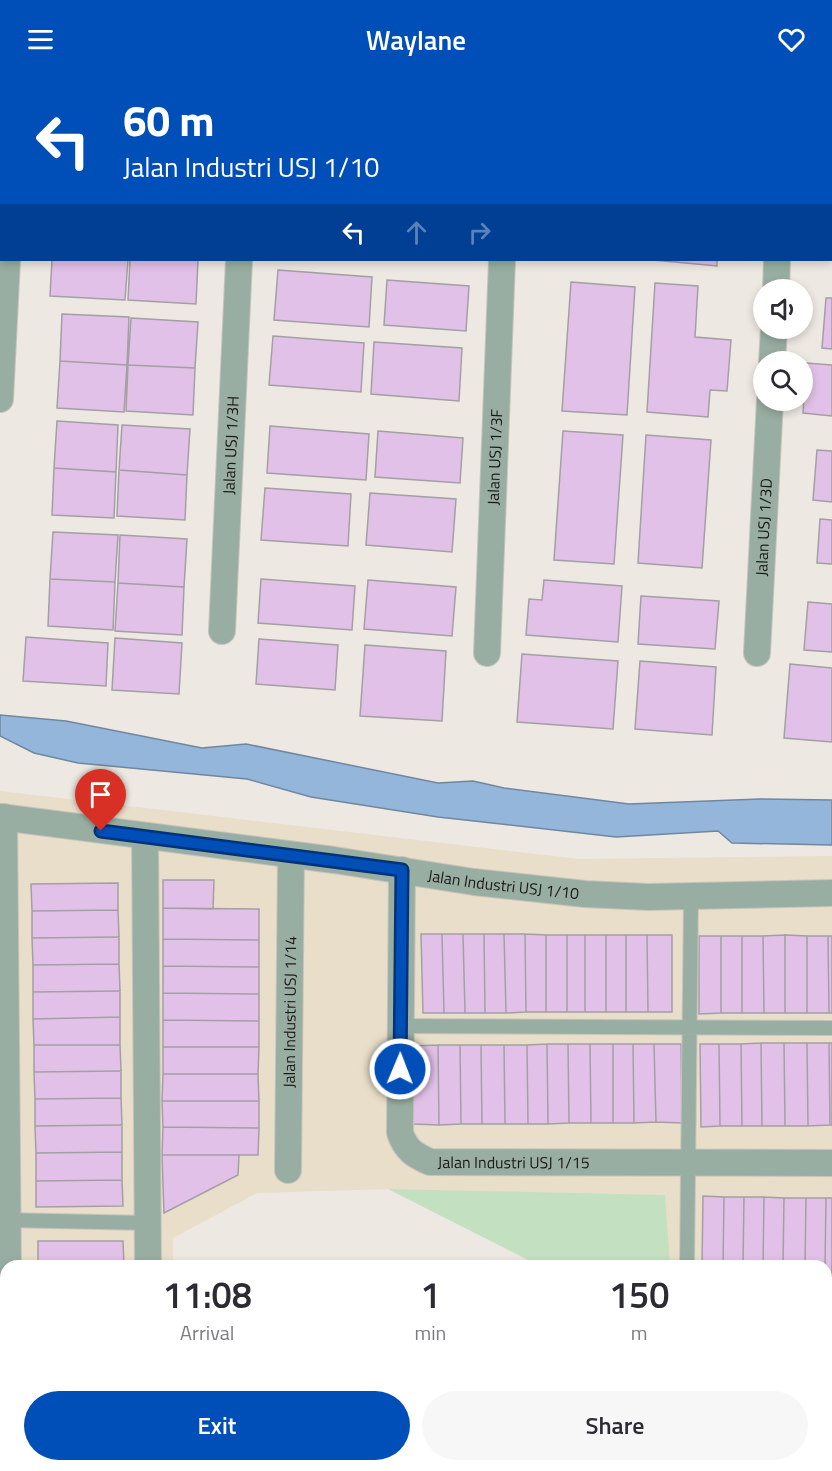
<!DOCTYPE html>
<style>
:root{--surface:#fff;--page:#f7f7f7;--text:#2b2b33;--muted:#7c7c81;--accent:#004fb9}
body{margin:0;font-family:"Titillium Web",sans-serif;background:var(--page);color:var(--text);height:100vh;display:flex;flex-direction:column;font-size:22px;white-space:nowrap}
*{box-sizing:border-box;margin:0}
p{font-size:20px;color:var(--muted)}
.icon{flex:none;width:33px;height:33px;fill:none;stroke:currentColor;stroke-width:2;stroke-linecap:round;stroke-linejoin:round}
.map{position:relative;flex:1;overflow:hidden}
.panel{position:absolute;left:0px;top:1182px;width:832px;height:212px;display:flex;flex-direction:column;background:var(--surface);border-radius:18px 18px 0 0;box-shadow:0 3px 9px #0003}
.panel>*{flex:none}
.banner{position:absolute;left:0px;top:0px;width:832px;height:183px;box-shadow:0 3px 9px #0003;background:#004fb9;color:#fff;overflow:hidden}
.fabs{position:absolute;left:753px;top:201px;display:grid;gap:12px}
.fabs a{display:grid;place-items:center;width:60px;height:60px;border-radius:50%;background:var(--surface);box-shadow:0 3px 9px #0003;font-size:30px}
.pin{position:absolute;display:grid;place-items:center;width:51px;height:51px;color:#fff;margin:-62px -26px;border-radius:50% 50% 50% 0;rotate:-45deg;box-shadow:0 0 6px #0007}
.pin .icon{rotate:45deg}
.me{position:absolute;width:66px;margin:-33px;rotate:1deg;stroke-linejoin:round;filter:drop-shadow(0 0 4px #0008)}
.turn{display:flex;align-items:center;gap:21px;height:126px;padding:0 24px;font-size:27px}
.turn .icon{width:78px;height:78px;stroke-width:2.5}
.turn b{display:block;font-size:42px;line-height:51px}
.lanes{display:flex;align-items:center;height:57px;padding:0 24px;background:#0003;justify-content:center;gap:30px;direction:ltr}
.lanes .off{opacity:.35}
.eta{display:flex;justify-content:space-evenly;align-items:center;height:102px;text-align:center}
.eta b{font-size:36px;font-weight:600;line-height:42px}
.primary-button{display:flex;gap:12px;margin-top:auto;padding:12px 24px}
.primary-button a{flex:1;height:69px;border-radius:36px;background:var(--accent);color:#fff;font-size:24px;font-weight:600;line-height:69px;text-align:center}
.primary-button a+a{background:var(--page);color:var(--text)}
header{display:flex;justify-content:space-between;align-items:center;height:78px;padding:0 24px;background:var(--accent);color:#fff;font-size:27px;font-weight:600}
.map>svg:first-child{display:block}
.industrial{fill:#e8dec9}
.green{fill:#c3e1c1}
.water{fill:#94b6db;stroke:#7087a0;stroke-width:1.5}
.building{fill:#e2c1e8;stroke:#a49fa5;stroke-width:1.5}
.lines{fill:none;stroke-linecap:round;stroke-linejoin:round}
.service-casing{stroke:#c7c3bd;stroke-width:16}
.minor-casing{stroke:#c7c3bd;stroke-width:28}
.service{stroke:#99aea2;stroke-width:14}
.minor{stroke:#99aea2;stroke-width:26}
.route-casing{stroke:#003378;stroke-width:15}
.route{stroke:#004fb9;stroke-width:10}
.labels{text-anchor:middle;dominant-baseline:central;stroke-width:4.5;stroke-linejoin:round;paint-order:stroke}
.street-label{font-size:16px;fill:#1c1a18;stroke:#fbf5ef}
</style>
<header><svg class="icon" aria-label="menu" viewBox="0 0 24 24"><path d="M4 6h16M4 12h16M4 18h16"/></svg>Waylane<svg class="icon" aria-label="heart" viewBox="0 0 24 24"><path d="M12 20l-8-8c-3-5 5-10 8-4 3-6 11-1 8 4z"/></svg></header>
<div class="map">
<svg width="832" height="1393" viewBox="0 0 832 1393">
<rect width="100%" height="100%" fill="#ede8e1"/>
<path class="industrial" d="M0,713L579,781L832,778V1259H827L826,1188H540L388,1111L257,1115L173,1160V1188H6V1388H171V1393H0Z"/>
<path class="green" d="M388,1111L665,1117L670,1188H540Z"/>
<path class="water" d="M0,637L66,643L202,670L246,666L438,705L473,703L504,710L629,726L760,721L832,722V767L732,765L718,753L616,759L438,739L311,719L247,701L78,685L34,675L0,658Z"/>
<path class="building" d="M52,182H128L125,222L50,218Z
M130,182H198L196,226L128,222Z
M653,182H717V188Z
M278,192L372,199L369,249L274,242Z
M387,202L469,208L466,253L384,247Z
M571,204L635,209L627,337L562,333Z
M655,205L698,208L695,259L731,262L727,313L710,312L708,339L647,334Z
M826,220H832V271L822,270Z
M62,236L129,239L127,287L60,283Z
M131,240L198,244L195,290L128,287Z
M273,258L364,265L361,314L269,307Z
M374,264L462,270L459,323L371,316Z
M60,283L127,287L124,334L57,330Z
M806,285L832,287V338L803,335Z
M128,287L195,290L193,337L126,333Z
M57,343L118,347L116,394L54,390Z
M122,347L190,351L187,397L119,392Z
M270,348L369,356L366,402L267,395Z
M378,353L463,360L460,405L375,399Z
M563,353L623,357L614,486L554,482Z
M646,357L711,362L702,490L638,485Z
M817,372L832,373V424L813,422Z
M54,390L116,394L114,440L52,437Z
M119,392L187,397L185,442L117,438Z
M265,410L351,416L348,468L261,462Z
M370,415L456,421L452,474L366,467Z
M820,441L832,442V486L817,485Z
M53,454L118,457L115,504L50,501Z
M120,457L187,461L184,509L118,505Z
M50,501L115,504L113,552L48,548Z
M261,501L355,508L352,552L258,545Z
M368,502L456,509L452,558L364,551Z
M544,502L622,508L618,564L526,557L529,521L542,522Z
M118,505L184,509L182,557L115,553Z
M641,518L719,523L715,571L638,566Z
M808,524L832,526V574L804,572Z
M26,559L108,565L106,608L23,603Z
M115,560L182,565L179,616L112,612Z
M259,561L338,567L335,612L256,606Z
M365,567L446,573L442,643L360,638Z
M522,576L618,583L613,651L517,644Z
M640,583L716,589L712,657L635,651Z
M790,586L832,590V664L784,660Z
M163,802H214L213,831L163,830Z
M118,805V832L32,833L31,806Z
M163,830L259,831V862L163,861Z
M118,832L119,859L32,860V833Z
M421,856H442L444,935H423Z
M442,856H463L465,935H444Z
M463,856H484L485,935H465Z
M484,856H504L506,935H485Z
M504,856H525L526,934L506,935Z
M525,856L546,857V934H526Z
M546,857H567V934H546Z
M567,857H585V934H567Z
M585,857H606V934H585Z
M606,857H626V934H606Z
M626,857H647L648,934H626Z
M647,857H672V934H648Z
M785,857V935H764L763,858Z
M785,857L807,858V935H785Z
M699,858H721V935L699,936Z
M721,858H742V935H721Z
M742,858H763L764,935H742Z
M807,858H828L829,935H807Z
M828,858H832V935H829Z
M119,859V886L33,887L32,860Z
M163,861L259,862V889L163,888Z
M119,886L120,913L33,914V887Z
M163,888L259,889V916L163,915Z
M120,913V939L33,941V914Z
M163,915L259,916V943L163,942Z
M120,939V967H34L33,941Z
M163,942L259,943V969H163Z
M761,965L762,1048H742L741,966Z
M761,965H784L785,1048H762Z
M784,965H807L808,1048H785Z
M807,965H829L830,1047L808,1048Z
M829,965H832V1047H830Z
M547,966L548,1046H528L527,967Z
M547,966H568L569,1045L548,1046Z
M568,966H590L591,1045H569Z
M590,966H613V1045H591Z
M613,966H633L634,1045H613Z
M633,966H654L656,1044L634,1045Z
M654,966H681L682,1045L656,1044Z
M700,966H719L720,1048L701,1049Z
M719,966H741L742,1048H720Z
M34,967H120L121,993L34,994Z
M438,967L439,1047L413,1046L412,968Z
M438,967H460L461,1046L439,1047Z
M460,967H481L482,1046H461Z
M481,967H504L505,1046H482Z
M504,967H527L528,1046H505Z
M163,969H259L258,996H163Z
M121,993V1020L35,1021L34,994Z
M163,996H258L259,1023H162Z
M121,1020L122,1047L35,1048V1021Z
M162,1023H259V1050L163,1049Z
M122,1047V1074L36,1075L35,1048Z
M163,1049L259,1050L258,1077H162Z
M122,1074V1102L36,1103V1075Z
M162,1077H239L238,1097L164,1135Z
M122,1102L123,1128L36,1129V1103Z
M703,1118L724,1119L723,1188H702Z
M724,1119H744L743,1188H723Z
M744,1119H764L763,1188H743Z
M764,1119L784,1120L783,1188H763Z
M784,1120H806L805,1188H783Z
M806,1120H826L825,1188H805Z
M826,1120H832V1200H826L825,1188Z
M38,1163H123L124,1188H38Z
M39,1388H125V1393H39Z"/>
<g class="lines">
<defs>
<path id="service" d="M401,948L832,950
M3,1142L148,1145
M687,1188L691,819
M826,1225H832"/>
<g id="minor">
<path d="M15,2V0"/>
<path d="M246,2V0"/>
<path d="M509,2V0"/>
<path d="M786,2V0"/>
<path d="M776,212L777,182"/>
<path d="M772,284L774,250"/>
<path d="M0,321L7,182"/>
<path id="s1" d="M222,553L239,182"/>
<path id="s2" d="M487,575L502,182"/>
<path id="s3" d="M757,575L770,322"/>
<path id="s4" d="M0,739L334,782L474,804L585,816L648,819L832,815"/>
<path d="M4,739L8,1188"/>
<path d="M145,758L148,1188"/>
<path id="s5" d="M402,792L400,1055C406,1072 414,1077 430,1084L832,1085"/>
<path id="s6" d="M288,1092L291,777"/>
<path d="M10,1388V1393"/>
<path d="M147,1393V1388"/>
</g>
</defs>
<use href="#service" class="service-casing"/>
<use href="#minor" class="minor-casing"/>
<use href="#service" class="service"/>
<use href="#minor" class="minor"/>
</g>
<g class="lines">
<defs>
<path id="route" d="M101,753L402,792L400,991"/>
</defs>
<use href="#route" class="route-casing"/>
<use href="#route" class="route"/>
</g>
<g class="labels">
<g class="street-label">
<text stroke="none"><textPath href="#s1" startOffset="186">Jalan USJ 1/3H</textPath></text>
<text stroke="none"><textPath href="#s2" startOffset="196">Jalan USJ 1/3F</textPath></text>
<text stroke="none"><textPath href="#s3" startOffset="126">Jalan USJ 1/3D</textPath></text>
<text stroke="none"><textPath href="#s4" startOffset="508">Jalan Industri USJ 1/10</textPath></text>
<text stroke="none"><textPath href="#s6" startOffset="158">Jalan Industri USJ 1/14</textPath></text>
<text stroke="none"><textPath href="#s5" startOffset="390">Jalan Industri USJ 1/15</textPath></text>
</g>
</g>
</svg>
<div class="fabs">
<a><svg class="icon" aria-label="sound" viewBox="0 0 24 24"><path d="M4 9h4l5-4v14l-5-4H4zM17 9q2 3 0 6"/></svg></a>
<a><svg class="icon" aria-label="search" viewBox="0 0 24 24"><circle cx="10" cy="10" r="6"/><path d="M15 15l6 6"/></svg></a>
</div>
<div class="pin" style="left:101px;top:753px;background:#d93025"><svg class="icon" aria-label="arrive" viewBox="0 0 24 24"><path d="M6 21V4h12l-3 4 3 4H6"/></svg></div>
<svg class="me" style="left:400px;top:991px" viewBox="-20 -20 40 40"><circle r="17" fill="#004fb9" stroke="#fff" stroke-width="3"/><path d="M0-11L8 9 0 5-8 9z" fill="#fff"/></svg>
<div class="banner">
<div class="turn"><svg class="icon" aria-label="left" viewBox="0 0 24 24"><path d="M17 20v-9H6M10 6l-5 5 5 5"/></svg><div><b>60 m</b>Jalan Industri USJ 1/10</div></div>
<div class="lanes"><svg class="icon" aria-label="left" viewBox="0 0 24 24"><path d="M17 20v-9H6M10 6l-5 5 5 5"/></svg><svg class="icon off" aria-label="ahead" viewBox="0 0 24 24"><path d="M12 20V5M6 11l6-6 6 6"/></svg><svg class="icon off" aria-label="right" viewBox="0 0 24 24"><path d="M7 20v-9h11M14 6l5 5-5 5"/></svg></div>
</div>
<section class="panel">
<div class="eta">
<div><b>11:08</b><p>Arrival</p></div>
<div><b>1</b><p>min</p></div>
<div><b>150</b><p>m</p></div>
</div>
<div class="primary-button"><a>Exit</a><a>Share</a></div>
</section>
</div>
